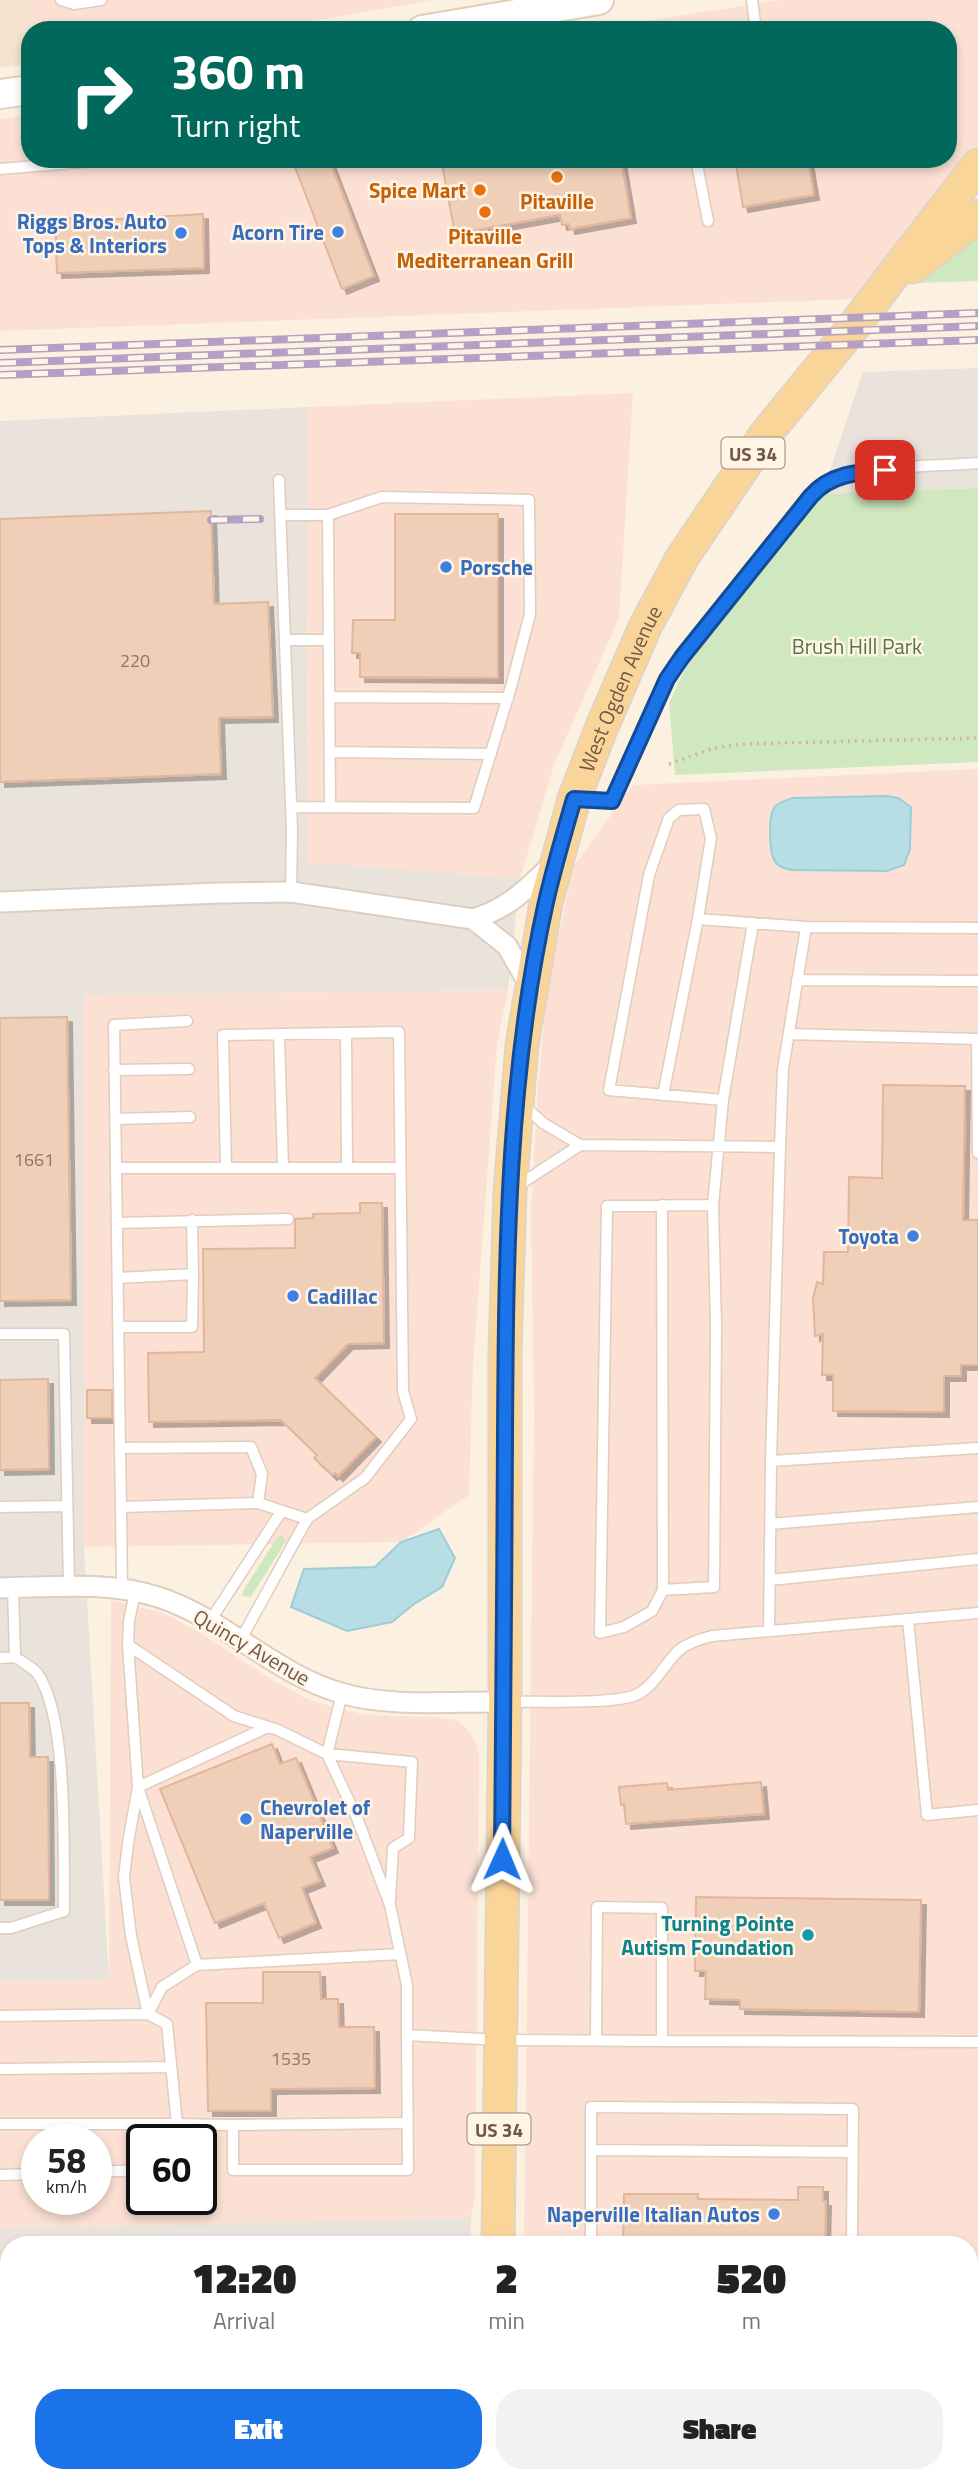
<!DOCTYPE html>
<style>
:root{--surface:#fff;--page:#f2f2f2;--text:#222;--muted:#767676;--accent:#1a73e8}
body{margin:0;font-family:"Titillium Web",sans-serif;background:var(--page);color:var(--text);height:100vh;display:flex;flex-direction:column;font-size:26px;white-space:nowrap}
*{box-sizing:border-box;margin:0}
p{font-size:23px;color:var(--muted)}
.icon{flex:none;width:38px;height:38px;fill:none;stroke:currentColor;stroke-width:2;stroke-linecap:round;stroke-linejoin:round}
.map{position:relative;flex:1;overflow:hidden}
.panel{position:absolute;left:0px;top:2236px;width:978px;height:247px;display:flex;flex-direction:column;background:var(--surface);border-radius:28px 28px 0 0;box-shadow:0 4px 10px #0003}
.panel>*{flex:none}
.top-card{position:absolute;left:21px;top:21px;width:936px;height:147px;border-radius:28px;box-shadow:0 4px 10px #0003;background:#00695c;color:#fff;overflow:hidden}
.speed{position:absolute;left:21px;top:2124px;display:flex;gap:14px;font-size:35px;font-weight:700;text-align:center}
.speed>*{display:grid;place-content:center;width:91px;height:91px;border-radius:50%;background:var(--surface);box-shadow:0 4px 10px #0003;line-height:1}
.speed small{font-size:18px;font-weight:400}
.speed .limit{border:4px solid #111;border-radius:10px;background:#fff;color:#111}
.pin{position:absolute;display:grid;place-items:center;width:60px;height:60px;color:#fff;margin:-30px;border-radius:14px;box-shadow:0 4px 10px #0006}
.me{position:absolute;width:77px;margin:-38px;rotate:1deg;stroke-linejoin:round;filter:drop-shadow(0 0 5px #0008)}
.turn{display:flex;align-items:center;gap:24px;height:147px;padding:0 35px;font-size:32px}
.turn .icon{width:91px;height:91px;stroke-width:2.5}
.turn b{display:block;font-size:49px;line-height:60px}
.eta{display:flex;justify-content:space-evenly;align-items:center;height:119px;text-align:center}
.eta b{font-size:42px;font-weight:800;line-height:49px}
.cta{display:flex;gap:14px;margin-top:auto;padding:14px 35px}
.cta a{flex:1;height:80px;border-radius:28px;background:var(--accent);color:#fff;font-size:28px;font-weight:800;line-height:80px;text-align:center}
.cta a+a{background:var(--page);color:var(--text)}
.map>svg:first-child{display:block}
.residential{fill:#f3e3cf}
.commercial{fill:#fce0d4;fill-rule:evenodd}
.industrial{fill:#eae3dc}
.green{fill:#d0e8c0}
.water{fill:#b6dee4;stroke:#9ccdd6;stroke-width:2}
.building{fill:#f0cfb9;stroke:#e3b59a;stroke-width:2;filter:url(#shadow)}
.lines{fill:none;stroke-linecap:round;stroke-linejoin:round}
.service-casing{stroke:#dfcdbd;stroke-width:13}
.minor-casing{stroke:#dfcdbd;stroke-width:23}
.secondary-casing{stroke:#e4cebb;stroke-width:32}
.primary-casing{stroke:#dad3cf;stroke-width:35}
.path{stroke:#d5b29c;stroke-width:3.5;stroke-dasharray:2 5;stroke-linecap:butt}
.service{stroke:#fff;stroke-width:10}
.minor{stroke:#fff;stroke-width:19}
.secondary{stroke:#fff;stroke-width:28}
.primary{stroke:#fad59a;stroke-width:32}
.rail-casing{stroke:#b3a0c4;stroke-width:8}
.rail{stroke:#fff5e6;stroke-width:5;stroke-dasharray:16;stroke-linecap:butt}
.route-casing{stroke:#114b97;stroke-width:18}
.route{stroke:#1a73e8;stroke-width:12}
.food-dot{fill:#e8710a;stroke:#fff5e6;stroke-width:2.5}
.shop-dot{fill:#3f7fe0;stroke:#fff5e6;stroke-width:2.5}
.culture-dot{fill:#0f9aa8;stroke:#fff5e6;stroke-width:2.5}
.labels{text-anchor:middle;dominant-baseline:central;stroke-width:5;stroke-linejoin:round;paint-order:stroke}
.number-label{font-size:18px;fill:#927564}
.shield{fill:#fff5e6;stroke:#9c8677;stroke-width:2}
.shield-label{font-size:19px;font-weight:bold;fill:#725748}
.food-label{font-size:21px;font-weight:bold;fill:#c56008;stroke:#fff5e6}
.shop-label{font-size:21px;font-weight:bold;fill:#366cbe;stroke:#fff5e6;text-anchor:end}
.park-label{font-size:21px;fill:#517841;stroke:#fff5e6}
.street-label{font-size:21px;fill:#725748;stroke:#fff5e6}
.culture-label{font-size:21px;font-weight:bold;fill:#0d838f;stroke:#fff5e6;text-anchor:end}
</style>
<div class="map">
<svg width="978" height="2483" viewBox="0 0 978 2483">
<defs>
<filter id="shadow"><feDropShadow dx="5" dy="5" stdDeviation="0" flood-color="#0004"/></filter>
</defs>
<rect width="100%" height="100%" fill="#fcf1e1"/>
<path class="residential" d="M0,0H26L38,30H30V65L0,67Z"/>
<path class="commercial" d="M26,0H432L263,30H38Z
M780,0H978V146L854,299L0,331V119L30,115V159H948V30H589Z
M633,393L619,618L554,765L520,879L307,863L308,407Z
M978,769V2483H521V2474H970V2245H524L534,1414L531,1212L538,1085L547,993L573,867L633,785Z
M508,990L497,1045L473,1366L469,1495L401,1542L84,1547V995Z
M111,1600L161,1612L196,1630L274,1681L310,1700L365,1715L438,1717L458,1721L468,1730L476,1742L479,1756L475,2196L471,2218L0,2228V1981L109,1979ZM37,2140H96V2200H37ZM142,2140H201V2200H142Z"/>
<path class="industrial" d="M978,368V488L822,494L863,372Z
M308,407L307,862L520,879L508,990L84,995V1547L109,1980L0,1981V421Z
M471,2218V2245H9V2474H469V2483H0V2228Z"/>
<path class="green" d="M978,233V281L917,283Z
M978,488V762L675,775L669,703L686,667L822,494Z
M278,1536H282L286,1541L251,1597L242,1596L243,1591Z"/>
<path class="water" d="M887,796L898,798L911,807L910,849L904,865L887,871L792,870C786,869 781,868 776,863C769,855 768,817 774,808C778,802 787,800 793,798Z
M439,1529L455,1558L442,1587L414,1604L392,1622L347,1631L291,1607L304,1569L375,1567L401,1542Z"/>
<path class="building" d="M316,159H329L374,276L342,289L295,167Z
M441,159H621L631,218L570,229L569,224L562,225L560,215L455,234Z
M769,159L773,161L808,159L814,195L743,207L736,164Z
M203,214L204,268L57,273L55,219L102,217V220Z
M211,511L214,604L268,602L273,717L219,718L221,774L0,782V519Z
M395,514H498V678L360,677V653H352L353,620H395Z
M67,1017L71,1300L0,1301V1018Z
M883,1085L965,1086L963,1220H978V1365H961V1376H944V1412L833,1411V1375H822L823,1334L815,1336L813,1298L817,1282L823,1284L824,1252H848L849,1177L882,1178Z
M360,1203H382L384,1343L348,1344L315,1378L376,1437L338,1476L335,1473L332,1475L314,1458L317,1455L281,1420L149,1422L148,1353L204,1352L203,1249L295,1248V1219L313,1218V1214L360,1213Z
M48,1379L49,1469L0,1470V1380Z
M87,1390H112V1418H87Z
M0,1703H29L30,1757H48L49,1900H0Z
M272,1744L280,1764L296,1758L333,1848L310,1857L320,1881L302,1888L316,1923L279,1938L264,1903L215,1923L160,1789Z
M761,1782L764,1814L626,1824L624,1804L621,1805L619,1787L667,1783L668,1790Z
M696,1897L921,1900L919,2012L740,2009V2000L705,1999L706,1971H695Z
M263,1972H320L321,1999H338L339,2027H374L375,2088L271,2089V2111H208L206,2003H263Z
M798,2187H823V2201H826L825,2245H623L624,2194H698V2199L798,2200Z"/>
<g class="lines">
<defs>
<path id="service" d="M61,0L74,4L101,0
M752,0L756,30
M696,159L708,221
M0,169L119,159
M279,480L292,831L291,892
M280,515H328L330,806
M285,640H329
M330,697L508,698
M330,752L491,754
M578,799L612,801L667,679L682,657L819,487C862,464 930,467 978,463
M291,807L474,808L511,687L530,614L529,500L382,497L328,515
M797,980L978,981
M346,1033L347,1168
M789,1034L977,1039L978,1153
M279,1035L283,1167
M114,1070L189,1069
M663,1095L698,919
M723,1100L753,923
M523,1105L543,1123L580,1145L780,1147L783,1069L806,927L978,928
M115,1119L190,1117
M116,1168H400
M226,1168L223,1035L399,1032L403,1391L411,1419L365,1478L307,1519L240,1641
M516,1187L580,1145
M662,1205L663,1590
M713,1205L716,1325L714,1587L663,1590L652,1611L624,1627L600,1633L607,1206L713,1205L723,1100L609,1090L649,875L669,818L679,810L704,809L711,838L698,919L806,927
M117,1223L288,1219
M118,1278L193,1274L192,1220
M119,1327H192L193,1274
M0,1334H64L69,1587
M120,1448L114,1025L187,1021
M771,1461L780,1147
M0,1507L67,1506
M121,1507L120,1448L251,1447L262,1474L258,1503
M770,1524L978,1507
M770,1580L978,1559
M122,1589L121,1507L258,1503L307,1519
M135,1592L129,1621L128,1645L234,1716L278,1730L327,1754L342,1694
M908,1619L927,1815L978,1810
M210,1621L281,1512
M769,1631L771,1461L978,1448
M0,1658L15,1657L13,1587
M509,1702C537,1701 617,1705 638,1694C655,1685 664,1665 678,1651C687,1643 700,1639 712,1636L978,1613
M327,1754L357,1818L390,1905L407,1985V2035L500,2040L662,2041V1908L597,1907L596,2040
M327,1754L412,1762L409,1838L393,1848L390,1900
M0,1928H11L64,1911C63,1855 69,1716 37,1673C32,1667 22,1662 15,1657
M197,1965L400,1954
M0,2016L148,2014L131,1936L124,1877L128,1843L138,1787L128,1645
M662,2041L978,2042
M0,2069L171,2067
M0,2124H177L167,2024L148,2014L162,1987L197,1965L138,1787L268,1727
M233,2125L407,2123
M176,2140L177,2124L233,2125V2170H408L407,2035
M591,2150L853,2152
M96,2172L142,2170
M0,2175L37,2174
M591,2245V2107L853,2109L852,2245
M343,2474V2483
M395,2474V2483
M589,2475L978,2477"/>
<path id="minor" d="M0,902L220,893L291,892L473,919L507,946L531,988
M473,919C510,908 527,888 555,862
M0,1588C52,1587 108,1581 158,1597C224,1618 274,1674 341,1693C390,1708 453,1701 505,1702"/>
<path id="secondary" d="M422,30L599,0
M0,94L30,90"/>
<g id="primary">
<path d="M913,267L978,216"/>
<path id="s1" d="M498,2245L505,1702V1350L510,1191L522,1045L546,903L574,799L601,729L645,627L682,558L765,435L850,331L978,165"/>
<path d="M496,2483V2474"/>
</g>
</defs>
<use href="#service" class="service-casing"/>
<use href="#minor" class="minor-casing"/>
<use href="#secondary" class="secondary-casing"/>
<use href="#primary" class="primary-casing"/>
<path class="path" d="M669,764L714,748L741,744L978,738"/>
<use href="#service" class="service"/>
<use href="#minor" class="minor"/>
<use href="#secondary" class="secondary"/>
<use href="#primary" class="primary"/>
<defs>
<path id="rail" d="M0,350L978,313
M0,363L978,326
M0,375L978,340
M211,520L260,519"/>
</defs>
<use href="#rail" class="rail-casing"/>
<use href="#rail" class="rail"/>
</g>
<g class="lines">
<defs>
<path id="route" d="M502,1859C504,1718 504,1577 505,1436C506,1258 507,1077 546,902C554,867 564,833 574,799L612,801L667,679L682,657L811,496C830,474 858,472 885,470"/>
</defs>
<use href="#route" class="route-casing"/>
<use href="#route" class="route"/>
</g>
<g class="food-dot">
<circle cx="557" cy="177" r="7"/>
<circle cx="480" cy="190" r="7"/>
<circle cx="485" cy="212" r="7"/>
</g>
<g class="shop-dot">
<circle cx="338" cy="232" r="7"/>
<circle cx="181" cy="233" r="7"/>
<circle cx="446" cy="567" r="7"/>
<circle cx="913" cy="1236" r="7"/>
<circle cx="293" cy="1296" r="7"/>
<circle cx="246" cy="1819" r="7"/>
<circle cx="774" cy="2214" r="7"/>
</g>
<circle class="culture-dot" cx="808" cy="1935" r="7"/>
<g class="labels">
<g class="number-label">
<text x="135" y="660">220</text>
<text x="34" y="1159">1661</text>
<text x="291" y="2058">1535</text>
</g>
<g class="shield">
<rect x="721.5" y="437.5" width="63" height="31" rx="5"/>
<rect x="467.5" y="2113.5" width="63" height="31" rx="5"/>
</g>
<g class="shield-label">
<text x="753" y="453">US 34</text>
<text x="499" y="2129">US 34</text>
</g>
<g class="food-label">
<text x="466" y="190" text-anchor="end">Spice Mart</text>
<text x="557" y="201">Pitaville</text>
<text x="485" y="236">Pitaville<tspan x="485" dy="24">Mediterranean Grill</tspan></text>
</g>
<g class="shop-label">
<text x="167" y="221">Riggs Bros. Auto<tspan x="167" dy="24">Tops &amp; Interiors</tspan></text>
<text x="324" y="232">Acorn Tire</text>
<text x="460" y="567" text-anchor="start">Porsche</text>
<text x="899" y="1236">Toyota</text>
<text x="307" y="1296" text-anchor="start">Cadillac</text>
<text x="260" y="1807" text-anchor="start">Chevrolet of<tspan x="260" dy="24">Naperville</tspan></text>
<text x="760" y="2214">Naperville Italian Autos</text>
</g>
<g class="park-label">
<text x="857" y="646">Brush Hill Park</text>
</g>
<g class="street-label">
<text stroke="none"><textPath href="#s1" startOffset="1572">West Ogden Avenue</textPath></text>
<text transform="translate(252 1647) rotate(30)">Quincy Avenue</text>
</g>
<g class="culture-label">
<text x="794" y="1923">Turning Pointe<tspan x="794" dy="24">Autism Foundation</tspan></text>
</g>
</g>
</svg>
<div class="speed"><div>58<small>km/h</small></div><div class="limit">60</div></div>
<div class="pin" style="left:885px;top:470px;background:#d93025"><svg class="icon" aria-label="arrive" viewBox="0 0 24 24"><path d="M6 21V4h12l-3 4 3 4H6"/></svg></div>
<svg class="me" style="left:502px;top:1859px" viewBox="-20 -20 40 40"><path d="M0-17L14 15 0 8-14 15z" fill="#1a73e8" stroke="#fff" stroke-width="4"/></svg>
<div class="top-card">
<div class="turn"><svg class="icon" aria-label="right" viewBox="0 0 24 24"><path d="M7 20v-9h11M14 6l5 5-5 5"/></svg><div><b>360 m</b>Turn right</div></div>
</div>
<section class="panel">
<div class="eta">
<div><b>12:20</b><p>Arrival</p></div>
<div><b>2</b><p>min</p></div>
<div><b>520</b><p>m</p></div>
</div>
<div class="cta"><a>Exit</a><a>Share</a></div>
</section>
</div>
